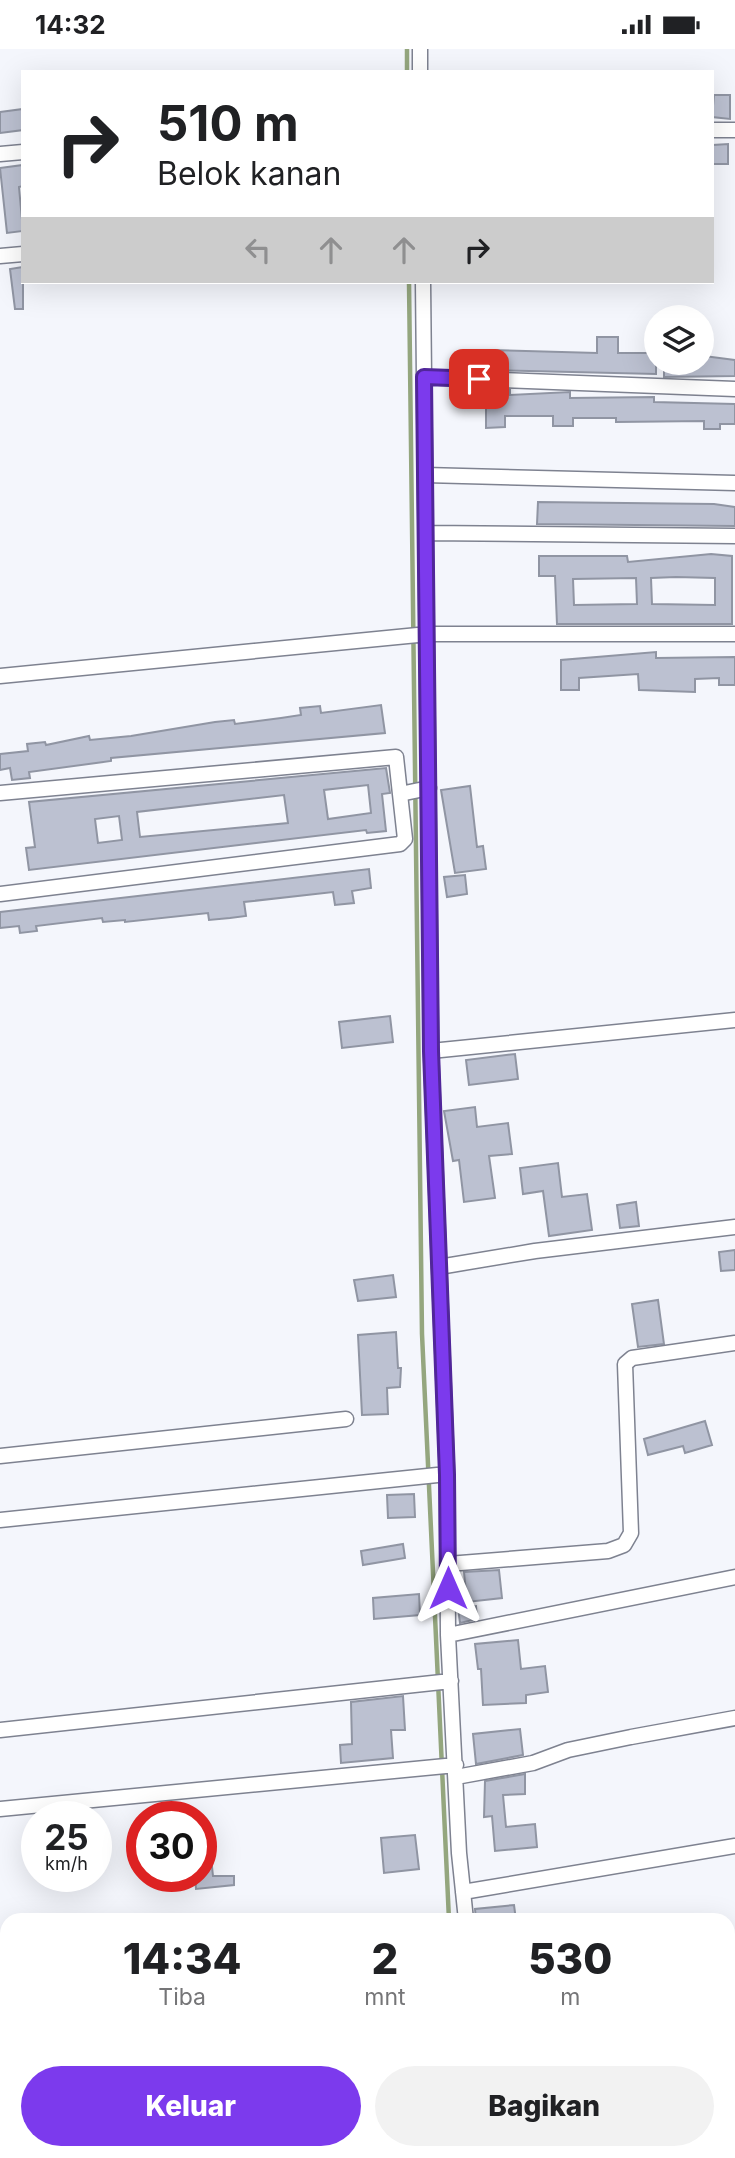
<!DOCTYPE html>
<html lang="id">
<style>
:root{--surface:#fff;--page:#f2f2f2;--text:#202124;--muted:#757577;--accent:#7c3aed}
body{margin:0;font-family:Inter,sans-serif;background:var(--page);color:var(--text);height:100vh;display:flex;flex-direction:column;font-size:26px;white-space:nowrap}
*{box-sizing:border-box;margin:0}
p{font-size:23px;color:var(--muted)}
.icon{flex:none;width:38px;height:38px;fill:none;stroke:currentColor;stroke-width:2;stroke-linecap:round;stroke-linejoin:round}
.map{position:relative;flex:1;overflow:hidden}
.drawer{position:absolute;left:0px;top:1864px;width:735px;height:247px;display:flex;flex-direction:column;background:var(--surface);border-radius:21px 21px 0 0;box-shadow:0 7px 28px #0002}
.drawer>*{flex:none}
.top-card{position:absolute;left:21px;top:21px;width:693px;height:214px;border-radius:0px;box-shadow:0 7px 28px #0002;background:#fff;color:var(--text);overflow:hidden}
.fabs{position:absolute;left:644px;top:256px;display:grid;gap:14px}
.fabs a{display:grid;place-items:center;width:70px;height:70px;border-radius:50%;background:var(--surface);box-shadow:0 7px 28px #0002;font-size:35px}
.speed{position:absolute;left:21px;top:1752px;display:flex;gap:14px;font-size:35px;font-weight:700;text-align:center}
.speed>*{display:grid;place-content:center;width:91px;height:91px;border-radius:50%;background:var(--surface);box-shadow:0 7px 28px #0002;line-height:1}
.speed small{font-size:18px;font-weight:400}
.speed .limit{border:10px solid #d22;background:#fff;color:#111}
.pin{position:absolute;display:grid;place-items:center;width:60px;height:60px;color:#fff;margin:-30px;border-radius:14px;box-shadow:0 4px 10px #0006}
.me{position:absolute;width:77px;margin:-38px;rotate:0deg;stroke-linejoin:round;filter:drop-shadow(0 0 5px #0008)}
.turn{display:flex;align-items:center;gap:24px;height:147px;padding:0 21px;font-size:32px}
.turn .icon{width:91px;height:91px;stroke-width:2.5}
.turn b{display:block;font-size:49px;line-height:60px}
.lanes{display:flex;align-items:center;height:66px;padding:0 21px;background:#0003;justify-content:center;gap:35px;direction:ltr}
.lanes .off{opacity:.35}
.eta{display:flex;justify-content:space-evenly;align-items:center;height:119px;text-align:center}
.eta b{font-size:42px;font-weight:800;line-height:49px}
.cta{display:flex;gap:14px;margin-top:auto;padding:14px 21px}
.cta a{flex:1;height:80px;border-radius:42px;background:var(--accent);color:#fff;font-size:28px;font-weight:800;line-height:80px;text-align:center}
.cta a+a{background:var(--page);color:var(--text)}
.status{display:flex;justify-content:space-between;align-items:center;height:49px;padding:0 35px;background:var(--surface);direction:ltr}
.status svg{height:19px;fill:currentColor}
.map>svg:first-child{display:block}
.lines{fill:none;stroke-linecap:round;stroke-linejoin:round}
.stream{stroke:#94a67e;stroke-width:4.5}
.building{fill:#bcc1d1;stroke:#9095a3;stroke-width:2;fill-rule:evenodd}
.minor-casing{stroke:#7e8290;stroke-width:17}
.minor{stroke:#fff;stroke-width:14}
.route-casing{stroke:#51269a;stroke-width:18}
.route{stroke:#7c3aed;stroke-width:12}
</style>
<div class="status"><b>14:32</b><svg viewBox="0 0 49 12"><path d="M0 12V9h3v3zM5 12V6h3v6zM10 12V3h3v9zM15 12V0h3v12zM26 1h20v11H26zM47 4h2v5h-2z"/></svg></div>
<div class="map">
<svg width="735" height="2109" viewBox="0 0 735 2109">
<rect width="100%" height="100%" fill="#f4f6fc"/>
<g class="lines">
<path class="stream" d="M407,0V23
M409,233L422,1285L449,1871
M472,2104V2109"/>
</g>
<path class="building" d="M714,46H730V70L712,68Z
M23,60V81L0,84V63Z
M728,95V115H712L713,96Z
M23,116V137L19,138L23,182L7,184L0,119Z
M23,218V260H15L10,220Z
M597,288H618V304H656V325L491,321V301L597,304Z
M704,307L735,311V327L664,328V313H704Z
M491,340L510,341V346L570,343V349L654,348V353L735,355V375H720V380H704V372L616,373V369H573V377H553V367H505V378L486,379V346H491Z
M538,453L714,455L735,458V477L537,475Z
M711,505L732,507V575H557L555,527H539V507H627L628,513ZM676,528L715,529V556L652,555L651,529ZM636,529L637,555L574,556L573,530Z
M656,603V609L735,608V636H719V629L695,630V643L639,641L638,625L579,629V641H561V611Z
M381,656L385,684L111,709V712L29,723L30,729L12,731L10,719L0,721V705L28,702L27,695L45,693L46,696L89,687L90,691L131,687L215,673L234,671L235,675L281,669L301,666L300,659L320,657L321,664Z
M386,719L390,744L382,745L386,782L367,784L366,781L29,821L26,799L35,798L29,753ZM368,736L371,764L328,770L324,741ZM284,746L288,774L140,788L137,763ZM119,767L122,791L98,794L95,770Z
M470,737L477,798L483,797L486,820L455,824L441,741Z
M369,820L371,839L352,842L354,854L335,856L333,843L244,853L246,867L230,869L209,871L208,864L125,873V871L103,873L102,869L36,877L37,882L20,884L19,877L0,879V863Z
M465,826L467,845L447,848L444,828Z
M390,967L393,993L342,999L339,973Z
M515,1005L518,1030L469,1036L466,1011Z
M475,1058L477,1078L508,1074L512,1105L489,1107L495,1149L464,1153L459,1111L453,1112L444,1062Z
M558,1114L562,1148L587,1145L592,1181L549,1187L543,1142L523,1145L520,1119Z
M636,1153L639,1177L620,1179L617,1156Z
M735,1201V1221L721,1222L719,1203Z
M393,1226L396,1248L358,1252L354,1231Z
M658,1251L664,1295L638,1298L632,1255Z
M396,1283L398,1319H401L400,1338L387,1339L388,1365L362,1366L358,1286Z
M705,1372L712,1396L685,1404L683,1397L648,1406L644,1390Z
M414,1445L415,1468L388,1469L387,1446Z
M403,1495L405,1509L363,1516L361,1502Z
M499,1521L502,1549L467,1553L464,1523Z
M419,1545L420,1566L374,1570L373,1549Z
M476,1557L477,1570L460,1574L458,1559Z
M518,1591L521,1620L545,1617L548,1643L526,1646V1654L483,1656L481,1620H478L475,1595Z
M403,1647L405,1681H391L393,1709L341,1714L340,1696L352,1695L351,1653Z
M520,1680L523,1706L476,1715L473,1685Z
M525,1725V1745L503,1746L506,1778L535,1775L537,1798L495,1802L492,1767L484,1768L485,1732Z
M415,1786L419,1820L384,1824L381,1789Z
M210,1799L213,1827H234V1836L196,1840L195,1827H201V1800Z
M514,1856L516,1871H476L475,1860Z"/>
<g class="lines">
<defs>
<path id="minor" d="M420,23V0
M712,81H735
M0,105L23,103
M0,207L23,205
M423,233L431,1002L447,1425L448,1586L459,1804L466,1871
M424,328L735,340
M425,426L735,434
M426,484L735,487
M0,627L428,585H735
M0,744L396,708L400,745L429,739
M0,845L400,795L405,790L400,745
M431,1002L735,971
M439,1218L535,1202L735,1178
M0,1407L346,1370
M0,1471L447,1425
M448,1515L608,1502L624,1496L631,1484L625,1315L632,1309L735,1294
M448,1586L735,1528
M0,1681L451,1632
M456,1728L533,1714L568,1701L631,1688L735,1669
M0,1760L456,1716
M463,1843L735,1797
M485,2104V2109"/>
</defs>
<use href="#minor" class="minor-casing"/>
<use href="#minor" class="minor"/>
</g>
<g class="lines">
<defs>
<path id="route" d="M448,1539L447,1426L431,1002L424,328L479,330"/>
</defs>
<use href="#route" class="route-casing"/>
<use href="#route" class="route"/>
</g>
</svg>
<div class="fabs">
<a><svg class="icon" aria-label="layers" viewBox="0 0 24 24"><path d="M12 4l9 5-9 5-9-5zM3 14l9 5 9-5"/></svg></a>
</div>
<div class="speed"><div>25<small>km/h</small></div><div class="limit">30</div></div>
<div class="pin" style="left:479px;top:330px;background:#d93025"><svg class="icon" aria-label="arrive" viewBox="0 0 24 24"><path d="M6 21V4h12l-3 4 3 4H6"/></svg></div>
<svg class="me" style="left:448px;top:1539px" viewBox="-20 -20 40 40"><path d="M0-17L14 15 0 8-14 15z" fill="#7c3aed" stroke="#fff" stroke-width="4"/></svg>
<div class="top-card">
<div class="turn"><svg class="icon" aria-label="right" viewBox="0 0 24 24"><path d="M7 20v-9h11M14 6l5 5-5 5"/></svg><div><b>510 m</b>Belok kanan</div></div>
<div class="lanes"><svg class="icon off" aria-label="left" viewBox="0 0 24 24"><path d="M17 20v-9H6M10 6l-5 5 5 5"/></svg><svg class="icon off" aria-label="ahead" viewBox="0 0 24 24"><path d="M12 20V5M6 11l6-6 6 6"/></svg><svg class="icon off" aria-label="ahead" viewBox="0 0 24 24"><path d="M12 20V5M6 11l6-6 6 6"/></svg><svg class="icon" aria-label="right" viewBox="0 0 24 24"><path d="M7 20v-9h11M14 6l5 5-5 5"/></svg></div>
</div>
<section class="drawer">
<div class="eta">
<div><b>14:34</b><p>Tiba</p></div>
<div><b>2</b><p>mnt</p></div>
<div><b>530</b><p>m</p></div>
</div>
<div class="cta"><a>Keluar</a><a>Bagikan</a></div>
</section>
</div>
